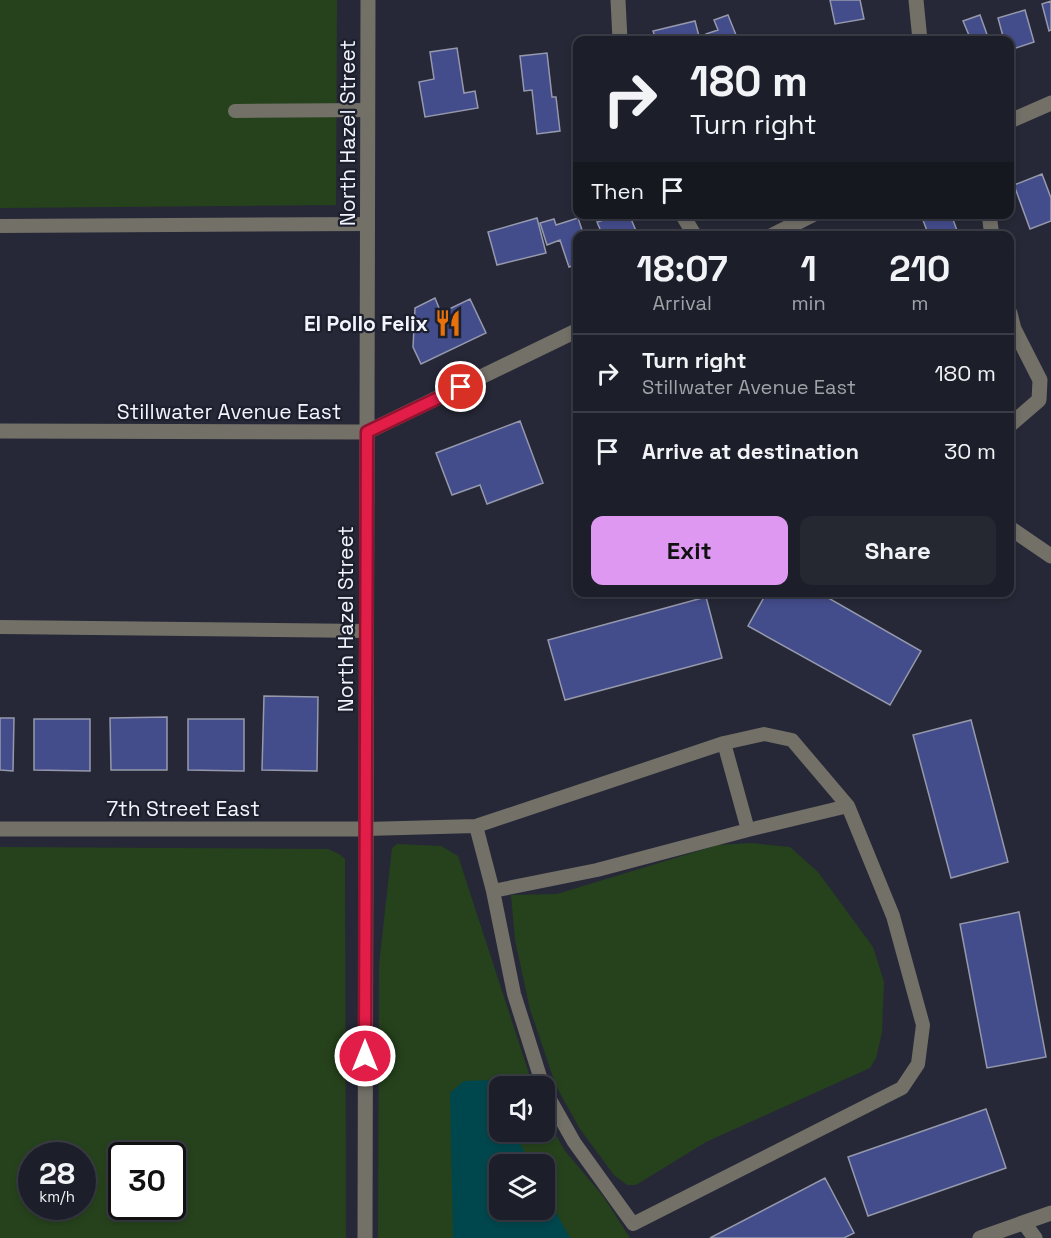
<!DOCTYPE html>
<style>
:root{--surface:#1c1e29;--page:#252731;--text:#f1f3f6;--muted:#a0a2a8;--line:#3a3c46;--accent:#de98f2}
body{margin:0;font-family:"Space Grotesk",sans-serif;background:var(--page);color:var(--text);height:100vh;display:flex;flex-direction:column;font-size:22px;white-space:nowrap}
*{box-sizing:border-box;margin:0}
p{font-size:20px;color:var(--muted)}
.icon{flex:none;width:33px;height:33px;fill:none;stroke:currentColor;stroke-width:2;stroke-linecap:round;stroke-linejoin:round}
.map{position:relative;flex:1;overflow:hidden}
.panel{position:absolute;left:573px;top:231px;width:441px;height:366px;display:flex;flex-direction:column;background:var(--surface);border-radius:12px;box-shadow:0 3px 9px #0003,0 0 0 2px var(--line)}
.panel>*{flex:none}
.top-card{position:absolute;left:573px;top:36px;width:441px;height:183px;border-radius:12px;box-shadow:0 3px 9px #0003,0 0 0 2px var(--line);background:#1c1e29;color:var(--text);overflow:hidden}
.fabs{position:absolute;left:489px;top:1076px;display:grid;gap:12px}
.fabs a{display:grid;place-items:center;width:66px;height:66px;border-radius:12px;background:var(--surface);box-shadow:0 3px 9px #0003,0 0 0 2px var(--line);font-size:30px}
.speed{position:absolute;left:18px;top:1142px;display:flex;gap:12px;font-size:30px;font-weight:700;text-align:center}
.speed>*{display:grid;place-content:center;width:78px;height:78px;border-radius:50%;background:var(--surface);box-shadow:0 3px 9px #0003,0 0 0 2px var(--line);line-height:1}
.speed small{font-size:15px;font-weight:400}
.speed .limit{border:3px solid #111;border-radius:9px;background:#fff;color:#111}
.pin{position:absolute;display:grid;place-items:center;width:51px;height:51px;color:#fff;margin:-26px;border:3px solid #fff;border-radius:50%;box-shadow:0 2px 6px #0007}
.me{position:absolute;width:66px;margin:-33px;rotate:0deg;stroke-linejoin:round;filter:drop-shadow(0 0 4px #0008)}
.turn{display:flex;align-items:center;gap:21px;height:126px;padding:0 18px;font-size:27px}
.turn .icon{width:78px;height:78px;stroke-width:2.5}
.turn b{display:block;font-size:42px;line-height:51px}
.then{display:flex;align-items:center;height:57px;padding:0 18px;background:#0003;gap:12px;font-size:22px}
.eta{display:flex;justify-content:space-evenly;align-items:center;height:102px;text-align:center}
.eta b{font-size:36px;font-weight:700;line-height:42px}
.action{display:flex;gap:12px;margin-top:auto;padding:12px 18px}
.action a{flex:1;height:69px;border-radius:12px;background:var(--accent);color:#111;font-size:24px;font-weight:700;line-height:69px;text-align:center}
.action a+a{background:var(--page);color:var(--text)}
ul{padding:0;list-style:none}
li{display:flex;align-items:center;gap:18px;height:78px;padding:0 18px;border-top:2px solid var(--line)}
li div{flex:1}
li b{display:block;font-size:22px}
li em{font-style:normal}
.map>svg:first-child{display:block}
.green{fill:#26421c;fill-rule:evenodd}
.water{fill:#00474d}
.building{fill:#444d8c;stroke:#9599ab;stroke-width:1.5}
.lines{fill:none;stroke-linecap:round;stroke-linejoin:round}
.service{stroke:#737068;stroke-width:14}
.minor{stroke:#737068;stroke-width:15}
.tertiary{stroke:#737068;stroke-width:15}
.route-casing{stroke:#92132f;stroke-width:15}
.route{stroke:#e11d48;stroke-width:10}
.labels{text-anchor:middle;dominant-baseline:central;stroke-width:4.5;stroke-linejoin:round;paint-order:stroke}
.street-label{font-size:21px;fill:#f2f4fe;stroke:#1c1f2c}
.poi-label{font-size:21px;font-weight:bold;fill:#f2f4fe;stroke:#1c1f2c;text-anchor:end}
</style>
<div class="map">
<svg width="1051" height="1238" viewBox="0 0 1051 1238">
<rect width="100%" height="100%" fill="#262837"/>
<path class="green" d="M0,0H337L336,205L0,208Z
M751,843L790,847L818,872L873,947L884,982L882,1032L876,1058L870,1068L706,1142L636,1185H627L614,1175L580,1129L556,1086L530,1009L515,940L511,895L557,894L718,845Z
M397,844L441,846L458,856L533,1086H500V1131H544L545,1116L565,1151L603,1196L630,1238H378L379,965L392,848ZM500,1164H544V1209H500Z
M0,847L328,849L339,854L345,859L346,1238H0ZM32,1155H82V1206H32ZM122,1155H172V1206H122Z"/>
<path class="water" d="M491,1080L499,1099L500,1131H514L530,1164H500V1209H544L545,1192L570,1238H453L450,1093L464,1081Z"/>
<path class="building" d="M830,0H860L864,19L835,24Z
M1051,1V30L1049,31L1042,4Z
M1025,10L1034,42L1010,50V40H1004L998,18Z
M728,15L738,40H709L706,34L718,30L714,20Z
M980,15L989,40H971L963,21Z
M695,21L700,40H656L653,31Z
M457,48L464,93L475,91L478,108L425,117L419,82L434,79L430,52Z
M547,53L552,97H556L560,131L537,134L532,90L524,91L520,56Z
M1042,174L1051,198V221L1030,229L1014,185Z
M598,214H629L636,231L626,236H603L597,222L601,221Z
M951,214L959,236H929L921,215Z
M537,218L546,253L497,265L488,232Z
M578,218L584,236H578V264L569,267L560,240L547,245L540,223L554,219L556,225Z
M435,298L441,313L470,299L486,333L421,364L413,347L415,308Z
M520,421L543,483L487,504L480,485L452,495L436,453Z
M767,592H818L921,651L890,705L748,626Z
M706,597L722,658L565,700L548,640Z
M264,696L318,697L317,771L262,770Z
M167,717V770H111L110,718Z
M0,718H14L13,771L0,770Z
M34,719H90V771L34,770Z
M188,719H244V771L188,770Z
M971,720L1008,862L951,878L913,735Z
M1019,912L1046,1057L987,1068L960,924Z
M986,1109L1006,1168L868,1216L848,1157Z
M825,1178L854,1233L844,1238H710Z"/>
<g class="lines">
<path class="service" d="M235,111L368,110
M0,226L368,224
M0,627L366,631
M476,826L493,891L514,994L543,1086
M366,829L476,826L724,743L764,734L792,740L848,806L893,916L923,1025L918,1064L902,1088L633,1224L574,1142L544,1089
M748,830L848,806
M493,891L597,870L748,830L724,743"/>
<path class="minor" d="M618,0L620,40
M916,0L920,40
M682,214L695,236
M989,214L992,236
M1010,313L1014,329L1040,380L1039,400L1010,425
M0,431L367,432L368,0
M1024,1223L1035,1238
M365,1238L366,829
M980,1238L1051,1213"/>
<path class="tertiary" d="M1010,121L1051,103
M771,236L814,214
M1010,528L1051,556
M0,829H366L367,432L578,330"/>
</g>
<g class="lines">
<defs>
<path id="route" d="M365,1056L367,432L461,387"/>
</defs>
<use href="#route" class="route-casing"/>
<use href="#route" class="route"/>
</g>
<defs>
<symbol id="restaurant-bare" viewBox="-9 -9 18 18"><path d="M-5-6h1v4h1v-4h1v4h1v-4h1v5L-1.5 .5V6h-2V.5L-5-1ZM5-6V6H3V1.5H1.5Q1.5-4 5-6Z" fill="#e8710a" stroke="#1c1f2c" stroke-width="2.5" paint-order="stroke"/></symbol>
</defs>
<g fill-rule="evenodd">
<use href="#restaurant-bare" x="429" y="304" width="38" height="38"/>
</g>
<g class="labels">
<g class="street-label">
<text transform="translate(347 133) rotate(-90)">North Hazel Street</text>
<text x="229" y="411">Stillwater Avenue East</text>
<text transform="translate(345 619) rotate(-90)">North Hazel Street</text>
<text x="183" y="808">7th Street East</text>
</g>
<g class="poi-label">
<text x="428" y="323">El Pollo Felix</text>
</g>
</g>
</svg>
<div class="fabs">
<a><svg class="icon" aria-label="sound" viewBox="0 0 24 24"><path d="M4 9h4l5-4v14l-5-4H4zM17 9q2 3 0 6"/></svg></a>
<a><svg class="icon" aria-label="layers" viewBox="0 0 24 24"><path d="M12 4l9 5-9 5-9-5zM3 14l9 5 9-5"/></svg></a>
</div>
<div class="speed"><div>28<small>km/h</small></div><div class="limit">30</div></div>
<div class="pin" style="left:461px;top:387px;background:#d93025"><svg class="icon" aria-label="arrive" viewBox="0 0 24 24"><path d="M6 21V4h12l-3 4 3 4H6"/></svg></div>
<svg class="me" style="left:365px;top:1056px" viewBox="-20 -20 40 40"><circle r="17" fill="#e11d48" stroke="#fff" stroke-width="3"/><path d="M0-11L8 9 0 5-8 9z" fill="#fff"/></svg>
<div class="top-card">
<div class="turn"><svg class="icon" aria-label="right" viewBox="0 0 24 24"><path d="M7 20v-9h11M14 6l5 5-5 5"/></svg><div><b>180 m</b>Turn right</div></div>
<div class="then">Then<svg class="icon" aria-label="arrive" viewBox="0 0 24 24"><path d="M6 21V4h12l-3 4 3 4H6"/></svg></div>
</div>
<section class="panel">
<div class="eta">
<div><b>18:07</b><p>Arrival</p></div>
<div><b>1</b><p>min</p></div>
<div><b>210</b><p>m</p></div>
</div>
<ul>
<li><svg class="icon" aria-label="right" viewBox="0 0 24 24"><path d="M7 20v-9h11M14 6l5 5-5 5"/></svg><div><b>Turn right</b><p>Stillwater Avenue East</p></div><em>180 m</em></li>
<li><svg class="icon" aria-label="arrive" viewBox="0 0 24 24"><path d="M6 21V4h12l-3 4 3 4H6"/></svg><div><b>Arrive at destination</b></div><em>30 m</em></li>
</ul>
<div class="action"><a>Exit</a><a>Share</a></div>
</section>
</div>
